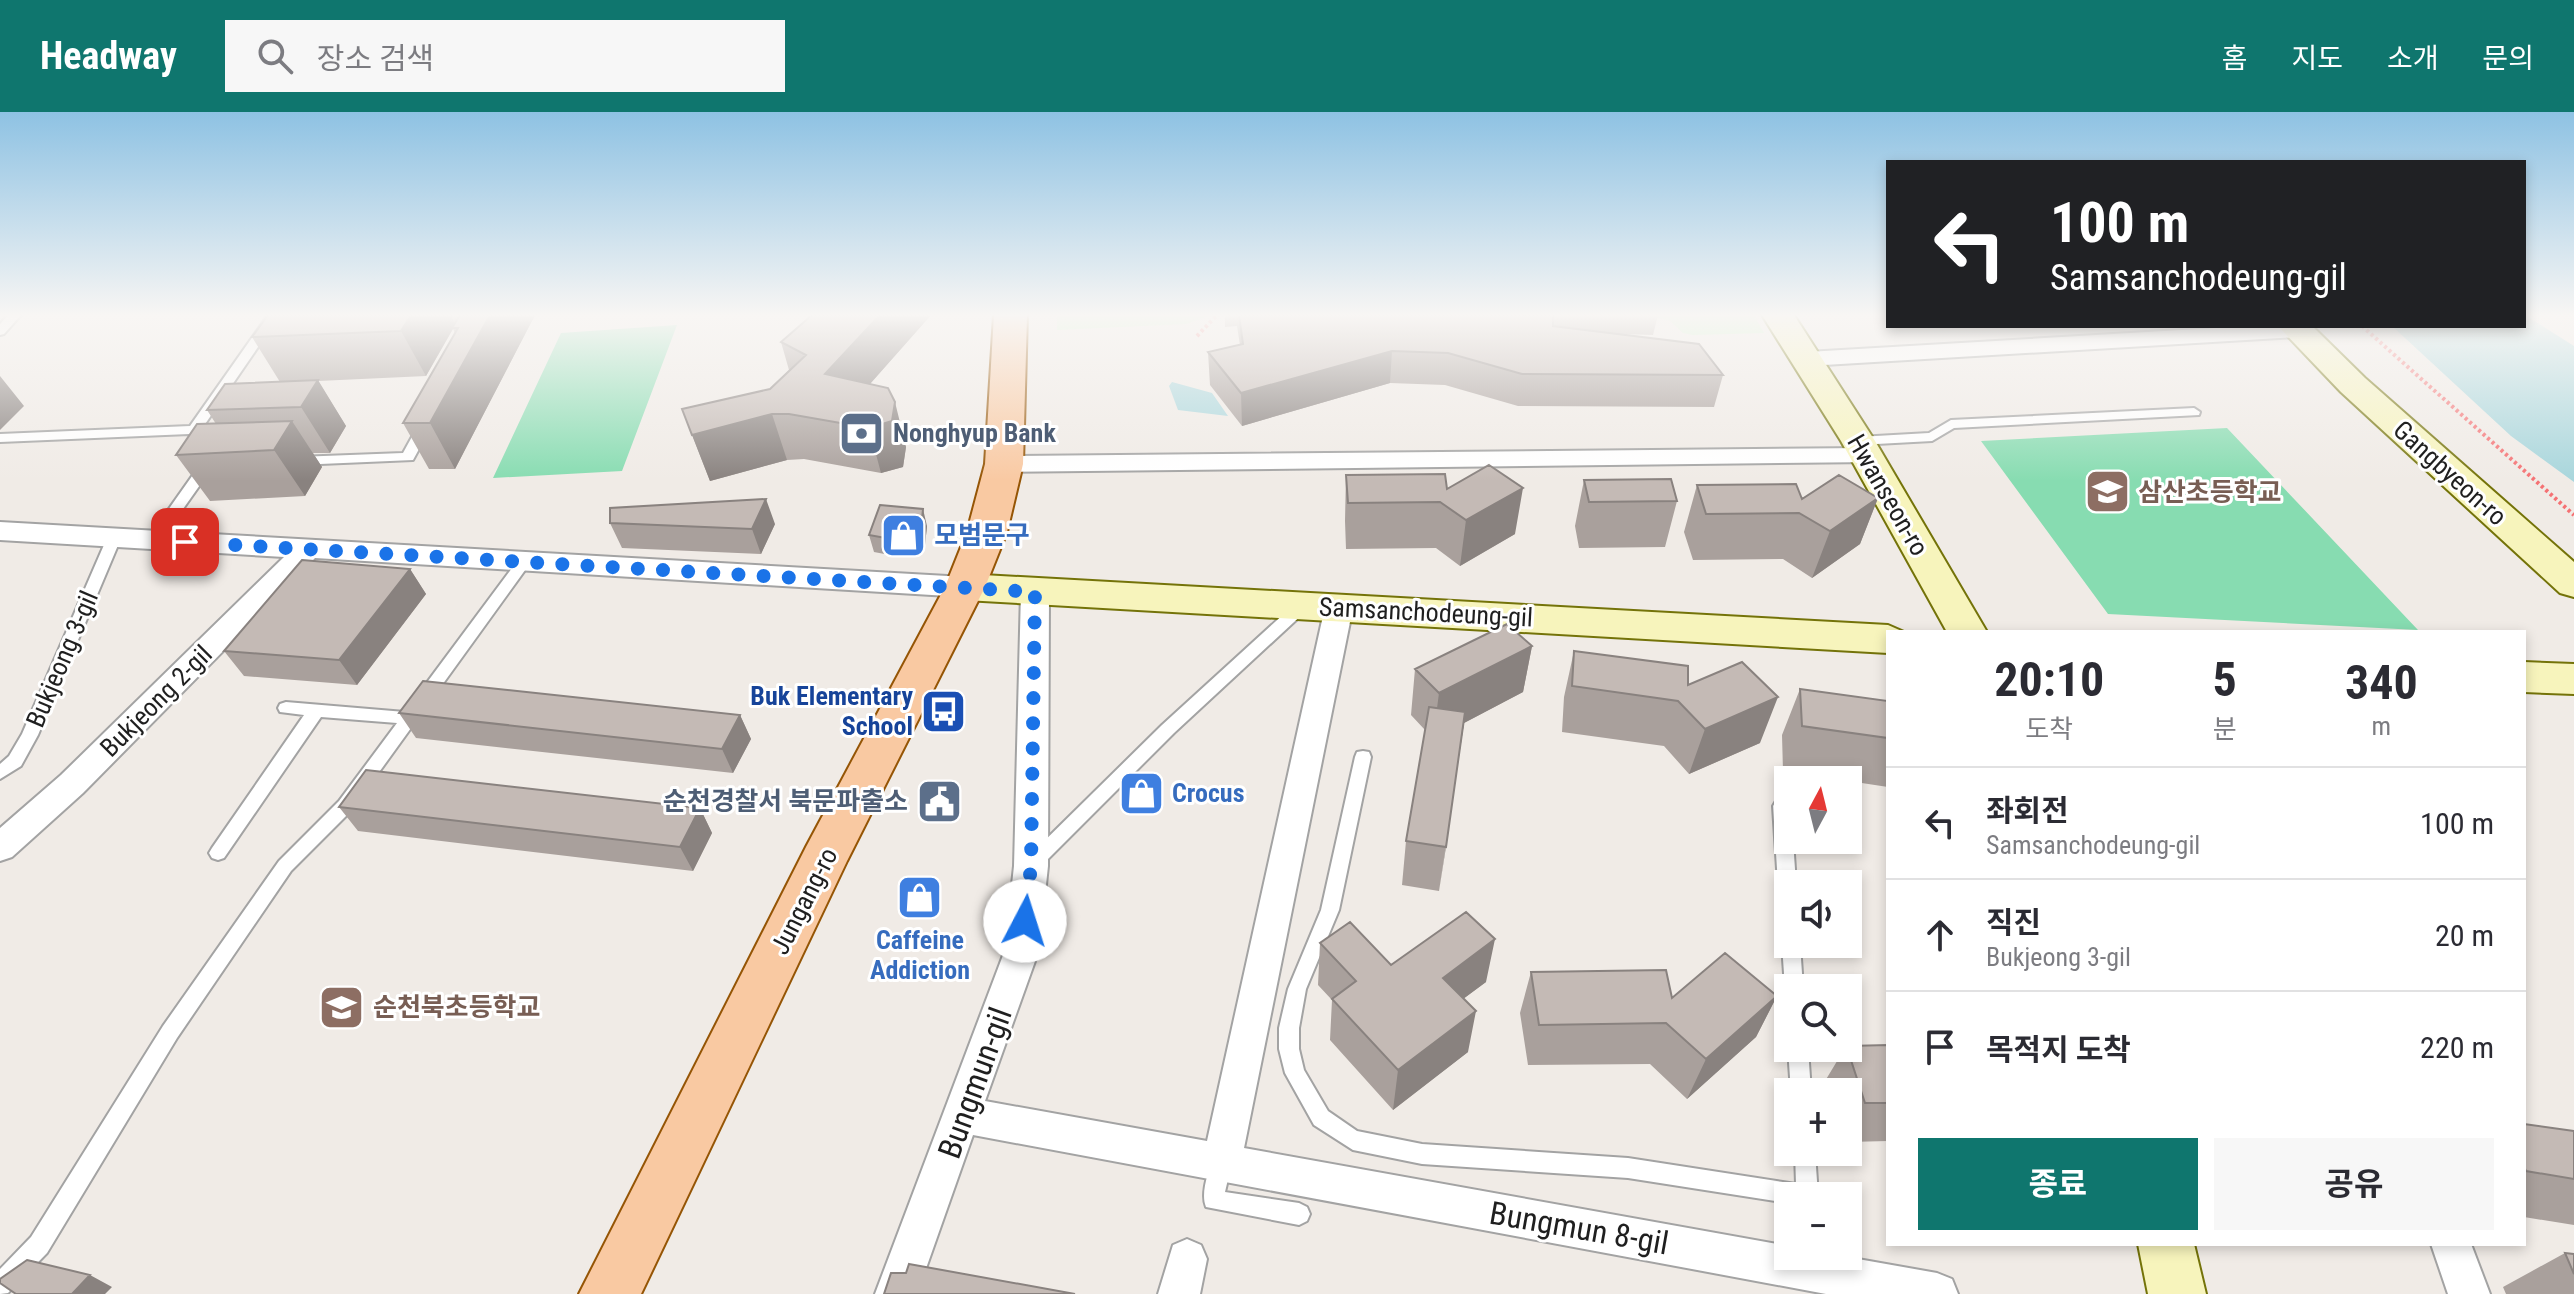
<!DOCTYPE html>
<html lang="ko">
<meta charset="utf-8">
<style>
:root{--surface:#fff;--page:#f7f7f7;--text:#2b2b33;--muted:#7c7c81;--line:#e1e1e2;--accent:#0f766e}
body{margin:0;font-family:"Roboto Condensed","Noto Sans KR",sans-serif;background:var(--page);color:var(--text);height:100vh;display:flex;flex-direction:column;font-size:30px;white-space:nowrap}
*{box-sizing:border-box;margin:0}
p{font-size:26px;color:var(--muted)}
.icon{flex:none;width:44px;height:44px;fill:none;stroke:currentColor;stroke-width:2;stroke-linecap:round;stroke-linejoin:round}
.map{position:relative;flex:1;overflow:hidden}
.sheet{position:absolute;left:1886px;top:518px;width:640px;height:616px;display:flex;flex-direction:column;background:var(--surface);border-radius:0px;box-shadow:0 4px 12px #0003}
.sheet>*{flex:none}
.hud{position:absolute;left:1886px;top:48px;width:640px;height:168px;border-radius:0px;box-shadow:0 4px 12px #0003;background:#202124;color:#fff;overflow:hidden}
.needle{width:52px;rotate:7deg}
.controls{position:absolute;left:1774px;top:654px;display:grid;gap:16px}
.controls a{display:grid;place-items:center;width:88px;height:88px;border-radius:0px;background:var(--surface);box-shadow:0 4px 12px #0003;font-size:40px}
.pin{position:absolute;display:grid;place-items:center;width:68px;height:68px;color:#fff;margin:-34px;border-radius:16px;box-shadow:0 4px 12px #0006}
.me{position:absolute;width:88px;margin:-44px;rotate:5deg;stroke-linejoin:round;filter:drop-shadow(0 0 6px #0008)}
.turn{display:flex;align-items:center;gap:28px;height:168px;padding:0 32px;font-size:36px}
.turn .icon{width:104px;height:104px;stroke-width:2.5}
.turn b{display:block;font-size:56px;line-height:68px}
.eta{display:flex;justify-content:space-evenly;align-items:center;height:136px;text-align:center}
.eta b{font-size:48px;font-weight:700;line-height:56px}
.cta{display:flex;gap:16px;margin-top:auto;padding:16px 32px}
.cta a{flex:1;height:92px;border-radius:0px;background:var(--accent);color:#fff;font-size:32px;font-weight:700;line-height:92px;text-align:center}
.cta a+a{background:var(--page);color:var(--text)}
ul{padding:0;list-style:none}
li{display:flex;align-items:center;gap:24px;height:112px;padding:0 32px;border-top:2px solid var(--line)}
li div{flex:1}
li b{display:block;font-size:30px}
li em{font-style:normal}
header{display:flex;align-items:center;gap:48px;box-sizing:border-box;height:112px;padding:0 40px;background:var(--accent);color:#fff}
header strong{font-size:38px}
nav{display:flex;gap:44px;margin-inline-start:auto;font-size:28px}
.search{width:560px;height:72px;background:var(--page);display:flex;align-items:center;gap:20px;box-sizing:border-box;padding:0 28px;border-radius:0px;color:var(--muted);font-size:30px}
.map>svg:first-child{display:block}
.park{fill:#c6f8c5}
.pitch{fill:#87dcb1}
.water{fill:#a8d6dc}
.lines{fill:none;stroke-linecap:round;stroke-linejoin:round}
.lane-casing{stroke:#a3a3a3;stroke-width:4}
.street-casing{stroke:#a3a3a3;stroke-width:4}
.secondary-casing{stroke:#747309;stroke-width:4}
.primary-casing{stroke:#955505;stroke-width:4}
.path{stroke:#f57173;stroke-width:4;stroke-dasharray:3 3;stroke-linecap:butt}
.lane{fill:#fff;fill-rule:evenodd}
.street{fill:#fff;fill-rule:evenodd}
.secondary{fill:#f7f4bc;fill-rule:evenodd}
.primary{fill:#f9c9a2;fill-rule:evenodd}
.wall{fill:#a9a09c}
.shaded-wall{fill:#89827f}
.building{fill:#c4bab5;stroke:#89827f;stroke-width:2}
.route{stroke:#1a73e8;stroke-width:14;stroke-dasharray:0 25.2}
.labels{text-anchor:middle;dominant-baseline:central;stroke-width:6;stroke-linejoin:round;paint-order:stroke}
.service-label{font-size:26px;font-weight:bold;fill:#4e5e75;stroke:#fff;text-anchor:start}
.street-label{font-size:26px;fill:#1f1f1f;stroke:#fff}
.education-label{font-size:26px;font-weight:bold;fill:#785e54;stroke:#fff;text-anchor:start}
.shop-label{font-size:26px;font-weight:bold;fill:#366cbe;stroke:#fff;text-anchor:start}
.transit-label{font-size:26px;font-weight:bold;fill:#164399;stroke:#fff;text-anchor:end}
.near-street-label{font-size:32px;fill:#1f1f1f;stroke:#fff}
</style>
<header>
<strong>Headway</strong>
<div class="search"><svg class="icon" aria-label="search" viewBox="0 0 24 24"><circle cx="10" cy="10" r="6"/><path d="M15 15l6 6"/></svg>장소 검색</div>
<nav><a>홈</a><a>지도</a><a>소개</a><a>문의</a></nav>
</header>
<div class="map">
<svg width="2574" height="1182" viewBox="0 0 2574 1182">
<rect width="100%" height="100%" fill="#f0ebe6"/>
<path class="park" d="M1057,203H1212L1186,212L1057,218Z
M1637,203H1754L1764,221L1693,223L1683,221L1669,208Z"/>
<path class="pitch" d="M677,213L622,359L493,366L561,221Z
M2227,316L2418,518L2108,502L1981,329Z"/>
<path class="water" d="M2525,203L2574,234V370L2511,324L2392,214H2524Z
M1172,270L1212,281L1228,304L1178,298L1169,274Z"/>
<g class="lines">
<defs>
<path id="lane" d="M8,203H21L4,222L0,223V212Z
M268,203H280L201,318L206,331L204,334H194L189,322L0,330V322L190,314Z
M2194,296L2200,300L2199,303L1954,316L1932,329L1858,333L1851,329L1858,325L1929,321L1951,308Z
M424,311L431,315L413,348L297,353L290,349L297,345L403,341L419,312Z
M207,349L214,353L159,431H149L147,428L149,425L202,350Z
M114,421L121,426L38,623L21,654L0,667V652L9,644L22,622L107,426Z
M523,446L528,448L530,451L528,454L351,699L291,759L177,926L47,1141L8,1181L0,1182V1157L31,1125L163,914L279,749L339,689L397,611L321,605L224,746L218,748L212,746L209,741L212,736L304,603L280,600L278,596L280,592L286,590L405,600L518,448Z
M1302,489L1309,494L1307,498L1174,621L1038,757L1032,759L1026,757L1023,752L1026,747L1162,613L1297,490Z
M1363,639L1369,640L1371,645L1339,798L1306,877L1299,916V937L1304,958L1328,999L1357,1019L1422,1032L1628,1046L1796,1072L1795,1040H1815L1818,1084H1788V1091L1628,1066L1422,1052L1353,1038L1314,1013L1285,961L1279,937V916L1288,877L1321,798L1355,645L1357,640Z
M1782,687L1788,689V728H1793L1796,772H1788V796L1782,793L1779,788L1773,694L1776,689Z
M1788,825V832H1800L1803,876H1788V882L1785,876L1782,832Z
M1788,936H1808L1811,980H1791Z
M1222,1040L1229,1043L1232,1050L1225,1080L1299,1091L1307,1095L1310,1102L1307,1109L1299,1113L1206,1095C1200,1081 1209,1057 1215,1043Z"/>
<path id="street" d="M2250,214H2307L2309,218L2298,225L1807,254L1795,247L1807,240Z
M1866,336L1875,338L1879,344L1875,350L1004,360L991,352L1004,344Z
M0,410L965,465L975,468L979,475L975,482L965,485L315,446L83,681L12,745L0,749V716L61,663L284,445L0,428Z
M1035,470L1045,473L1049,480L1048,754L1039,838L985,989L1207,1029L1325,495L1329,488L1339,485L1349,488L1353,495L1244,1036L1788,1134V1144H1841L1937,1161L1952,1167L1958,1182H1826L973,1023L917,1182H875L1005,838L1014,754L1021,480L1025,473Z
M1187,1127L1201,1133L1207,1147L1200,1182H1158L1173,1133Z
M2431,1132H2471L2490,1182H2448Z"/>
<path id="secondary" d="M1762,203H1794L1875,329L1987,520H1947L1841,329Z
M2278,214H2312L2365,266L2574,450V485L2560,481L2341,280Z
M965,462L1888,513L1904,520H1888V541L965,488L951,484L946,475L951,466Z
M2524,550L2574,552V582L2524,580Z
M2138,1132H2194L2206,1182H2148Z"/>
<path id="primary" d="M994,203H1027L1023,352L1007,420L985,475L847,749L641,1182H579L806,735L945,475L967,420L985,352Z"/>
</defs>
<use href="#lane" class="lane-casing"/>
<use href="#street" class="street-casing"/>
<use href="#secondary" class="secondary-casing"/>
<use href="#primary" class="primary-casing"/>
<path class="path" d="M2362,214L2574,403
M1197,224L1217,203"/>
<use href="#lane" class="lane"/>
<use href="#street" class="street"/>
<use href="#secondary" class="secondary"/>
<use href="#primary" class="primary"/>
</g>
<path class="wall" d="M268,203H535L455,357H429L403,311L455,221L453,217L426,264L318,269L346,314L330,341H313L322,355L305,384L210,389L176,343L216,312L207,298L280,270L252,225Z
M812,203H931L870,272L906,335L903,355L881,361L804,347L787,348L710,369L682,297L770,277L789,258L781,230Z
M1225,203H1658L1653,223L1621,222L1723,263L1714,295L1518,294L1445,273L1390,271L1242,314L1210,273L1208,240L1240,233L1237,214L1225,215Z
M1346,363L1447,377L1515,422L1460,454L1436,436L1346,437L1345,409Z
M1584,368L1677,389L1665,435L1579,436L1575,414Z
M1697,373L1802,387L1878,386L1860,432L1812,466L1783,447L1693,448L1684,420Z
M610,411L775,412L761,442L622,436Z
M927,414L925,433L895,444L874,440L869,423Z
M410,457L426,482L357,573L244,564L224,539Z
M1532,534L1523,580L1464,611L1439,779L1402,773L1406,729L1425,618L1411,603L1415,557Z
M1574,539L1688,573L1760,631L1689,662L1664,634L1562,620L1564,585Z
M1800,577L1888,589V675L1783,659L1782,623Z
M399,601L740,603L751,627L733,661L416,626Z
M339,695L700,696L712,721L693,759L358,719Z
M1320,831L1391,853L1486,870L1463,887L1468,940L1393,998L1330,928L1332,888L1318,873Z
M1531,860L1672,886L1777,884L1756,925L1687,987L1650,952L1528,953L1520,901Z
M1888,933V1029L1848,1030V980H1824L1822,974L1845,936Z
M2524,1012L2574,1019V1113L2524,1105Z
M2565,1141L2574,1142V1182H2506L2503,1175Z"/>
<path class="shaded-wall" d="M411,203H451L455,213L426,264L401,219Z
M490,203H535L455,357L430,311Z
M880,203H931L838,308L825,262Z
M1392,239L1390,271L1242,314L1241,281Z
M0,264L24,294L0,318Z
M318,268L346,314L330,341L301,295Z
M895,290L906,335L903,355L881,361L869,316Z
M772,302L787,348L710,369L692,323Z
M292,309L322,355L305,384L274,338Z
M1523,376L1515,422L1460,454L1466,408Z
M1878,386L1860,432L1812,466L1830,419Z
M766,387L775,412L761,442L752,417Z
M923,397L927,414L925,433L895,444L891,427Z
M410,457L426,482L357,573L339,548Z
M1532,534L1523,580L1464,611L1439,779L1446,735L1433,627L1439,581Z
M1778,585L1760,631L1689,662L1705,617Z
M740,603L751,627L733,661L722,637Z
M700,696L712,721L693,759L680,735Z
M1495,827L1486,870L1436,907L1443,866Z
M1777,884L1756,925L1687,987L1706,947Z
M1476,899L1468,940L1393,998L1398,958Z
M90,1163L112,1175L105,1182H72Z"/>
<path class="building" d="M268,203H411L401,219L252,225Z
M460,203H490L430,311H403L458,216H452Z
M812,203H880L825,262L888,276L895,290L892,309L869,316L789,302H772L692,323L682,297L770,277L806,243L781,230Z
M1239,203H1553V214L1699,232L1723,263L1522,262L1448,241L1392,239L1241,281L1208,240L1243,232Z
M318,268L301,295L207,298L225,272Z
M292,309L274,338L176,343L197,312Z
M1489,353L1523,376L1466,408L1440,390L1348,391L1346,363L1445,362L1447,377Z
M1839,363L1878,386L1830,419L1799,401L1706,402L1697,373L1796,372L1802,387Z
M1671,367L1677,389L1589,390L1584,368Z
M766,387L752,417L610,411V396Z
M880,393L923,397L921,417L891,427L869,423Z
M302,448L410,457L339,548L224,539Z
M1507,512L1532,534L1439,581L1415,557Z
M1574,539L1688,554V573L1742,550L1778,585L1705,617L1678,589L1572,574Z
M423,569L740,603L722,637L399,601Z
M1800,577L1888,589V626L1802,614Z
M1429,595L1465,600L1446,735L1406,729Z
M366,658L700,696L680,735L339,695Z
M1466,800L1495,827L1443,866L1476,899L1398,958L1332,887L1356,869L1320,831L1350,810L1391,853Z
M1725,841L1777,884L1706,947L1666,911L1539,913L1531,860L1666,858L1672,886Z
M1888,933V991H1865L1847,936L1848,934Z
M2524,1012L2574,1019V1067L2526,1059L2524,1054Z
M2565,1141L2574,1142V1162Z
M27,1148L90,1163L72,1182H16L0,1171V1167Z
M909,1152L1075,1182H884L891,1161H906Z"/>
<linearGradient id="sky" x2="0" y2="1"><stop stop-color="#8ec2e3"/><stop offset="0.55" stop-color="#f8f6f4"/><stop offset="1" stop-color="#f8f6f4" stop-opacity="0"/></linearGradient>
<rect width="2574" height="369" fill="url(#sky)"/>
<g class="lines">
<path class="route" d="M185,430L1035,480L1031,754L1025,809"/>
</g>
<defs>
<symbol id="bank-square" viewBox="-11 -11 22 22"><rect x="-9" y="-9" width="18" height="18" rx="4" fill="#5c6f8a" stroke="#fff"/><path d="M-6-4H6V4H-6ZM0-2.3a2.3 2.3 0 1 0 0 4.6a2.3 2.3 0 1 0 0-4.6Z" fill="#fff"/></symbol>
<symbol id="school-square" viewBox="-11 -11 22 22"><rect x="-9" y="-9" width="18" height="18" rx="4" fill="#8d6e63" stroke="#fff"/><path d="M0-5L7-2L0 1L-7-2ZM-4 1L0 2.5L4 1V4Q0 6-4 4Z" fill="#fff"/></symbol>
<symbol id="shop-square" viewBox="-11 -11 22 22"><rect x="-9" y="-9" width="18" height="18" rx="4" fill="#3f7fe0" stroke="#fff"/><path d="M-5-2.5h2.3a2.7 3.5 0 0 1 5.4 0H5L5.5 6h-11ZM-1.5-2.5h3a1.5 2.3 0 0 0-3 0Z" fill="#fff"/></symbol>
<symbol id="bus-square" viewBox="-11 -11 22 22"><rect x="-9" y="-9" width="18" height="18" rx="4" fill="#1a4fb4" stroke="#fff"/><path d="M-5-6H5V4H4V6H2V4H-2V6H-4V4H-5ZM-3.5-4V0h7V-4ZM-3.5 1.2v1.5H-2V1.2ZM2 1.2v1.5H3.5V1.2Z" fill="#fff"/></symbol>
<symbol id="civic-square" viewBox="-11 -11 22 22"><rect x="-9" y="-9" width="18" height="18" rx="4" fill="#5c6f8a" stroke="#fff"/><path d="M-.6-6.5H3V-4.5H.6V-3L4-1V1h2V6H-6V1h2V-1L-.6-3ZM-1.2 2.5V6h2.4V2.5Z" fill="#fff"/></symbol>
</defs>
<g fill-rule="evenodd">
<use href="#bank-square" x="836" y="296" width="51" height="51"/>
<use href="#school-square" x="2082" y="354" width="51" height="51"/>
<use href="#shop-square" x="878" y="398" width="51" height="51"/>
<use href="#bus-square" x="918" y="574" width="51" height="51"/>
<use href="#shop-square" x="1116" y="656" width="51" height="51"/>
<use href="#civic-square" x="914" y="664" width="51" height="51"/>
<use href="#shop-square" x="894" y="760" width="51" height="51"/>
<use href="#school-square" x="316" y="870" width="51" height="51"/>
</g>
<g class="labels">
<g class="service-label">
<text x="893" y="321">Nonghyup Bank</text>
<text x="908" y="689" text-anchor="end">순천경찰서 북문파출소</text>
</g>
<g class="street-label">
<text transform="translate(2450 361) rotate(42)">Gangbyeon-ro</text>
<text transform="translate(1888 383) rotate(60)">Hwanseon-ro</text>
<text transform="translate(1426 500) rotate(3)">Samsanchodeung-gil</text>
<text transform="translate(62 547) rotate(-67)">Bukjeong 3-gil</text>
<text transform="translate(156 589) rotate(-45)">Bukjeong 2-gil</text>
<text transform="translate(804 789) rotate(-63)">Jungang-ro</text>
</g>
<g class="education-label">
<text x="2138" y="380">삼산초등학교</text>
<text x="373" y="895">순천북초등학교</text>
</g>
<g class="shop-label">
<text x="934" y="423">모범문구</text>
<text x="1172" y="681">Crocus</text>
<text x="920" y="828" text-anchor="middle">Caffeine<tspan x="920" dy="30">Addiction</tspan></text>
</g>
<g class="transit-label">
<text x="913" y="584">Buk Elementary<tspan x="913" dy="30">School</tspan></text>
</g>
<g class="near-street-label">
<text transform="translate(975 971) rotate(-70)">Bungmun-gil</text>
<text transform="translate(1579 1116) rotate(10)">Bungmun 8-gil</text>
</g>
</g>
</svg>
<div class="controls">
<a><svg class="needle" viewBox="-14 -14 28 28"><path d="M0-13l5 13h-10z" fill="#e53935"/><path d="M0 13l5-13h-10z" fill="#7c7c81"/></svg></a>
<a><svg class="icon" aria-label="sound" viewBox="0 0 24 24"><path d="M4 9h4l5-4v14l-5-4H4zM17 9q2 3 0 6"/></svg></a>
<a><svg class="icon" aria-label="search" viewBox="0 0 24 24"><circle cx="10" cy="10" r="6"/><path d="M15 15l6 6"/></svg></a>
<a>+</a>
<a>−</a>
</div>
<div class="pin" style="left:185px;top:430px;background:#d93025"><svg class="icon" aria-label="arrive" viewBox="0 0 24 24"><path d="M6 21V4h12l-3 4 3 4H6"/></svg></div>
<svg class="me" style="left:1025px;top:809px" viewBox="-20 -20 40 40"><circle r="19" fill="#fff"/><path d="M0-13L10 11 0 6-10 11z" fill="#1a73e8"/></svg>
<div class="hud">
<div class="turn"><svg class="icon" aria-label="left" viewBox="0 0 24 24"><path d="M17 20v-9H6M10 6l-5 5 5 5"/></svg><div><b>100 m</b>Samsanchodeung-gil</div></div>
</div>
<section class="sheet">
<div class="eta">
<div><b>20:10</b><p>도착</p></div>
<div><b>5</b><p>분</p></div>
<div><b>340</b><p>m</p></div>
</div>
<ul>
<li><svg class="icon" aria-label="left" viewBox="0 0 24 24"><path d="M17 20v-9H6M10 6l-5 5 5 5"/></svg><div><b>좌회전</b><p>Samsanchodeung-gil</p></div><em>100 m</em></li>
<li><svg class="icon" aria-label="ahead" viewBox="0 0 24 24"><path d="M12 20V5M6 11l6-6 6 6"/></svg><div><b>직진</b><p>Bukjeong 3-gil</p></div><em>20 m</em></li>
<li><svg class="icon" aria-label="arrive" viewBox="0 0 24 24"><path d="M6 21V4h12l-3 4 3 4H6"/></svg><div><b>목적지 도착</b></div><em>220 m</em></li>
</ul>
<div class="cta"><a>종료</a><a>공유</a></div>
</section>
</div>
